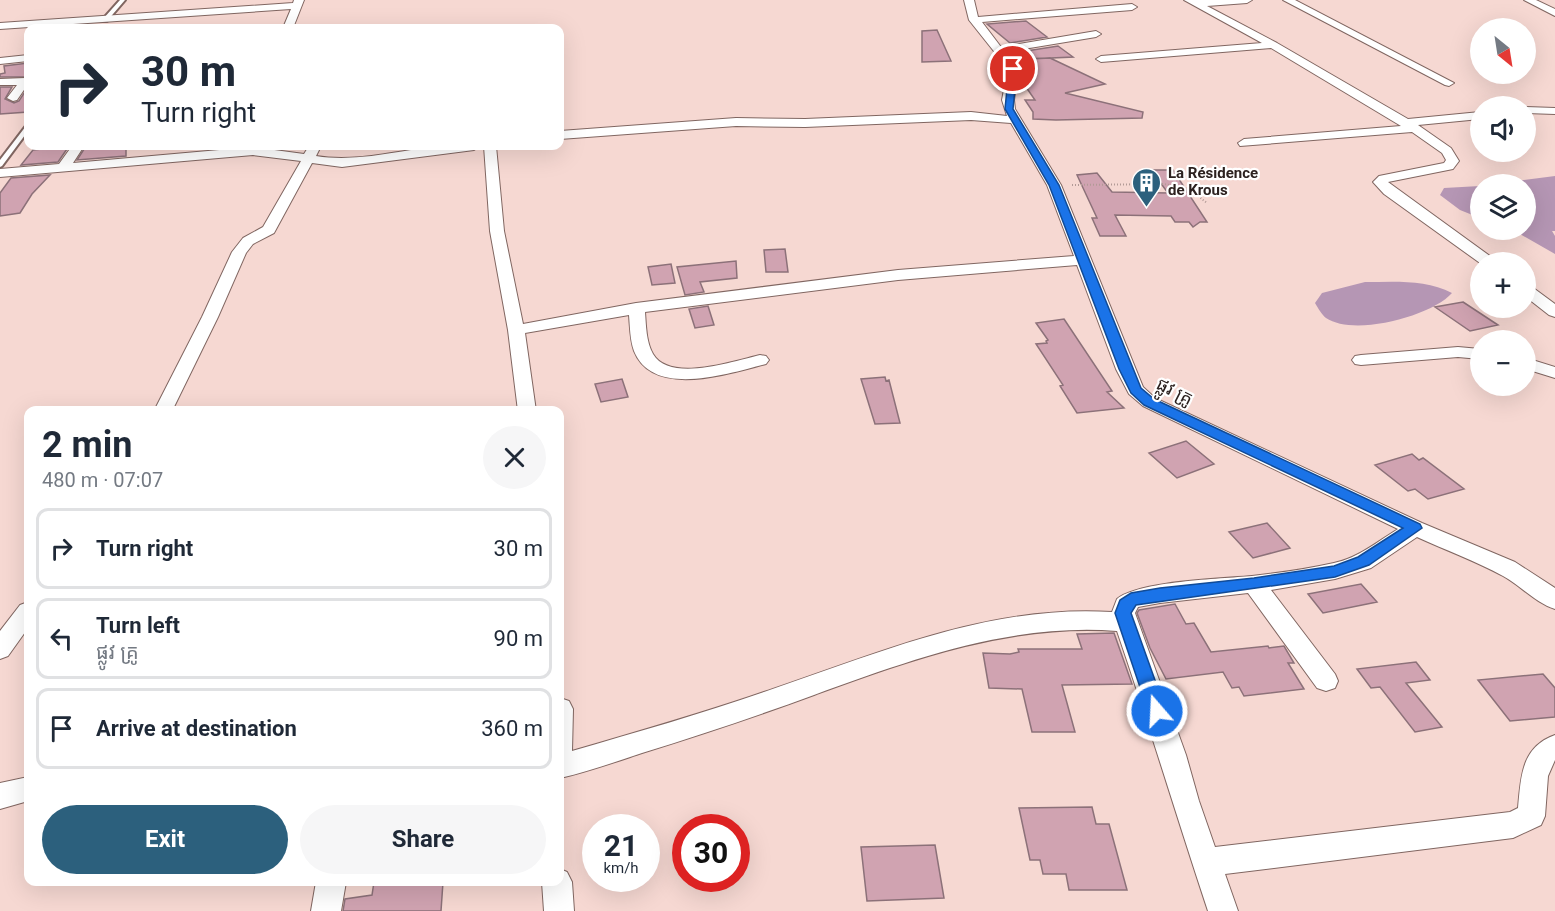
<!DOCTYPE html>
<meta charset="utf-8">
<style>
:root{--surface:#fff;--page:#f6f6f7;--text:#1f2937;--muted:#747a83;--line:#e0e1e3;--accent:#2c607d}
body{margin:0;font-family:Roboto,"Noto Sans Khmer",sans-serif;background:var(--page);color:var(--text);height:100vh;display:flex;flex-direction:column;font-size:22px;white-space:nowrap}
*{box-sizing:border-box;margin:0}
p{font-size:20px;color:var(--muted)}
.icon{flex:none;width:33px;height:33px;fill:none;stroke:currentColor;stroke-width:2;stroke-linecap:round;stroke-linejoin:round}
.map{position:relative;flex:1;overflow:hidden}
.details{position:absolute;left:24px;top:406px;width:540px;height:480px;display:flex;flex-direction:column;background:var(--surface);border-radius:12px;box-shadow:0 6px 24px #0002}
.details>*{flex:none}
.top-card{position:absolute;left:24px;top:24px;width:540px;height:126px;border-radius:12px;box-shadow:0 6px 24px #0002;background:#fff;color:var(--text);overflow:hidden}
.needle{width:39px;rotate:150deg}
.buttons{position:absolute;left:1470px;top:18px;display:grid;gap:12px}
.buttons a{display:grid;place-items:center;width:66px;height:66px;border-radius:50%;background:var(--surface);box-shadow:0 6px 24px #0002;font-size:30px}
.speed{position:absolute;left:582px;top:814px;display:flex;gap:12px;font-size:30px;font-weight:700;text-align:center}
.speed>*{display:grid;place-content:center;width:78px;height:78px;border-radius:50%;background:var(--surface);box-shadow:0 6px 24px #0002;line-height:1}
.speed small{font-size:15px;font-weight:400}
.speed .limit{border:9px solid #d22;background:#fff;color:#111}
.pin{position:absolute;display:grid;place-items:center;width:51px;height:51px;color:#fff;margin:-26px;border:3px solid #fff;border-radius:50%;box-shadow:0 2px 6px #0007}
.me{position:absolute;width:66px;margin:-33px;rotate:341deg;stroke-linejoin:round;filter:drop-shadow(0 0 4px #0008)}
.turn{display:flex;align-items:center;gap:21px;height:126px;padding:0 18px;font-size:27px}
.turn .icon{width:78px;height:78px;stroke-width:2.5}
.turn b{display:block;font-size:42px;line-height:51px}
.round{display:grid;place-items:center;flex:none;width:63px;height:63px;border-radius:32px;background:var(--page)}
.overview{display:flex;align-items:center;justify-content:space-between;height:102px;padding:0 18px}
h1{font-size:36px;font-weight:700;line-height:45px}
.primary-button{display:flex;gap:12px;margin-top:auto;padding:12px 18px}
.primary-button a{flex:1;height:69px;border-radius:36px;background:var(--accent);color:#fff;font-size:24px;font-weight:700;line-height:69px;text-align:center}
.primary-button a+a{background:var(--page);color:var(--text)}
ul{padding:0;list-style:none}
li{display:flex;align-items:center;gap:18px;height:81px;margin:0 12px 9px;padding:0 6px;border:3px solid var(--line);border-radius:12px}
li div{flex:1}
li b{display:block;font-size:22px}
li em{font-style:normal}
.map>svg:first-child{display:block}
.water{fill:#b596b4}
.building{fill:#d0a3b1;stroke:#8c7179;stroke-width:1.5}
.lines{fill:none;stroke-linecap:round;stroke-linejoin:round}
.service-casing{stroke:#806661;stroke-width:4}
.minor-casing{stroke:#806661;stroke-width:2}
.path{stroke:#b29a96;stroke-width:2;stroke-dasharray:1 2;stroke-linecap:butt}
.service{fill:#fff;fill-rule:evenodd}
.minor{fill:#fff;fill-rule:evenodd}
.route{fill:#1a73e8;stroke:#114b97;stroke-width:1.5}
.labels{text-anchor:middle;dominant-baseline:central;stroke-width:4.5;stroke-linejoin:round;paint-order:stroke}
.far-poi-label{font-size:15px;font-weight:bold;fill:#2c211f;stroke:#fff;text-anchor:start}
.street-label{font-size:18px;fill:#2c211f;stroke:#fff}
</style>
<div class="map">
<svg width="1555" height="911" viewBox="0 0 1555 911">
<rect width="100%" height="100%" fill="#f6d8d2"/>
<path class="water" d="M1555,176V231H1552L1555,236V254L1513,230H1526V184H1491Z
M1480,186V218L1460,210L1440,195L1444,188Z
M1365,282C1394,282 1426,279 1452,293C1432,316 1354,337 1326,318C1322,315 1318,308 1315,303L1322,293Z"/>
<path class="building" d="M1026,21L1047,37L1010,43L987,24Z
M937,30L951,61L922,62V31Z
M1058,46L1073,57L1028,59L1020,52Z
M1050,58L1105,84L1065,93L1143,112L1142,118L1056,120L1033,119V112L1025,100H1035L1019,77L1020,68L1014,59Z
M28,63V77H0V74L5,73L4,66Z
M0,87H12L5,99L14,103L19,101L28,87V112L0,114Z
M69,146L58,162L21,165L33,150Z
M86,146H126V156L77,160Z
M1151,170H1173L1207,222H1200L1193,227L1189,222H1175L1171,216L1115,215L1126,236H1100L1092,218H1097L1077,175L1097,173L1112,192L1168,193Z
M50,175L32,194L20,213L0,216V193L11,178Z
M785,249L788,272H766L764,250Z
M736,261L737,278L700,282L704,292L685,295L677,267Z
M671,264L675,283L652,285L648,267Z
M1463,302L1498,325L1470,331L1435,307Z
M708,306L714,325L695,328L689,309Z
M1064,319L1112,391L1107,392L1124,408L1077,413L1060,386L1063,385L1036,344L1047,343L1046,341L1048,340L1036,323Z
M885,377L886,381L889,380L900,423L875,424L861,379Z
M622,379L628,397L601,402L595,384Z
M1186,441L1214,464L1177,478L1149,453Z
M1412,454L1419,460L1423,458L1464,489L1428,499L1415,489L1408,491L1375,465Z
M1267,523L1290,548L1253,558L1229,532Z
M1361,584L1377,602L1323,613L1308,594Z
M1175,604L1186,624L1194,623L1211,652L1268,646L1269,648L1284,646L1294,663H1288L1304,689L1244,696L1239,687L1232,688L1223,672L1166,679L1150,648L1137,613L1139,610Z
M1114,633L1132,684L1062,685L1075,732H1032L1022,689L989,688L983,653L1010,654L1019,652L1018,649H1082L1077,634Z
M1416,662L1430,680L1406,683L1442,727L1415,732L1380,687L1371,688L1357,669Z
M1543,674L1555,688V717L1510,721L1478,680Z
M1092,807L1096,824H1109L1127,890H1069L1066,874H1043L1040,860H1030L1019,808Z
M935,845L944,898L867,901L861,847Z
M374,882H443L441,911H343L345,899L372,895Z"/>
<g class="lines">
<defs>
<path id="service" d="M120,0H125L107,21H103V19Z
M28,125V131L2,166L0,167V160L26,126Z"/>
<path id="minor" d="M294,0H304L293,28H283L291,9L0,29V23L293,3Z
M964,0H974L978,17L1132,4L1137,7L1132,10L982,22L1001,47L1096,31L1101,34L1096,37L1005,52L1018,69L1014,100L1015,109L1061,185L1143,387L1155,398L1422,523L1515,562L1555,588V609C1536,603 1521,586 1503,576C1476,561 1445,550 1417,537L1371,568L1335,579L1271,590L1335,674L1338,681L1335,688L1326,691L1317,688L1248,593L1160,603L1138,607L1135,613L1186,755L1199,801L1215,847L1510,812L1518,808C1521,777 1521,747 1555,735V760L1548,776L1545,816L1541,825L1513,838L1225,874L1238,911H1208C1177,818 1149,724 1117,631C1011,623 913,659 814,695C757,716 700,735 642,753C615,762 587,772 560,778V698L569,701L573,709L572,751C637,732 701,714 764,692C877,654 990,604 1112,612L1117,599C1139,581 1220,579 1252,576C1279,573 1307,569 1334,563C1358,558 1377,542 1398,529L1143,406L1129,394L1116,369L1077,265L898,280L645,312C646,325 646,342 653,354C670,383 734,361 760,355L766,356L769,360L766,364C730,373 653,399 634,351C630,340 630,327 629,315L525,333L536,411H518L508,330L490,231L484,146H496L504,231L523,324L636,303L898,270L1074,256L1047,185L1011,123L971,120L805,127L736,126L560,139V131L736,118L805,119L971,112L1007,116L1002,100L1008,69L969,20Z
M1184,0H1252L1247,3L1207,6L1277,43L1408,119L1480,112V119L1418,125L1451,148L1459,161L1453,169L1388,182L1494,259L1496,262L1480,263L1384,194L1373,182L1379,176L1444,163L1446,160L1442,153L1412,132L1240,146L1238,143L1244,139L1401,126L1271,48L1101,62L1096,59L1101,56L1262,43Z
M1283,0H1295L1454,83L1449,86L1445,85Z
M1524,0H1536L1555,9V16Z
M28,55V61L0,64V58Z
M0,79L25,78L28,79V84L17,100L13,101L7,98L17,85H0Z
M1526,107L1555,108V114L1526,113Z
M72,146H84L73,163L253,147L304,154L309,146H319L320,148L316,156C370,165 426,140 480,146L474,150L342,167L312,163L274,233L253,244L246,253L218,317L172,411H154L202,317L232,252L243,238L263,227L301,161L253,155L0,177V169L59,164Z
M1526,285L1532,287L1555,304V317L1549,315L1526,297Z
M1458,347L1480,349V359L1458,357L1361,365L1355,364L1352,360L1355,356L1361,355Z
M1526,358L1555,367V378L1526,369Z
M28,602V628L8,656L0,659V631L20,605Z
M28,777V801L0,809V783Z
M560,869L567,872L572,882L574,911H544L542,882H560Z
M316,882H346L341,911H311Z"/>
</defs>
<use href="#service" class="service-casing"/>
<use href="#minor" class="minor-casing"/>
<path class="path" d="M1072,185L1164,184L1189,189L1207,203"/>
<use href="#service" class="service"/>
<use href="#minor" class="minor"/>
</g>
<path class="route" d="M1013,67L1017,69L1013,109L1059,185L1141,388L1154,399L1420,524L1422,528L1369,565L1335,577L1136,605L1131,613L1166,711L1163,716L1157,719L1151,716L1148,711L1115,613L1120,600L1131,593L1160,588L1254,578L1334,566L1358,557L1403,528L1144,405L1131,393L1119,369L1049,185L1005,109L1009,69Z"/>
<defs>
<symbol id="building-pin" viewBox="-11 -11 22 30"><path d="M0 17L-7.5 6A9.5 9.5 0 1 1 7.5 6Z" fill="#2c607d" stroke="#fff"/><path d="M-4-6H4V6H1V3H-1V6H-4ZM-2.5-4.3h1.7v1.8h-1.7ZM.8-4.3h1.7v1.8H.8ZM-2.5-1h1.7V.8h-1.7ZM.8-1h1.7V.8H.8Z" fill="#fff"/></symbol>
</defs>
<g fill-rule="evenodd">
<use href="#building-pin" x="1130" y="166" width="33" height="45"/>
</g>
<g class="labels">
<g class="far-poi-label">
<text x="1168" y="173">La Résidence<tspan x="1168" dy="17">de Krous</tspan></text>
</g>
<g class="street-label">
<text transform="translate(1175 391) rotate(27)">ផ្លូវ គ្រូ</text>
</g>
</g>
</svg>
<div class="buttons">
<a><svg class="needle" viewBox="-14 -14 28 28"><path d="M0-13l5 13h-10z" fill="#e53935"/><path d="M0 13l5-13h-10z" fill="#747a83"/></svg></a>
<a><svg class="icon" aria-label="sound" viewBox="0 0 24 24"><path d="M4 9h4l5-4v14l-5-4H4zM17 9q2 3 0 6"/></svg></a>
<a><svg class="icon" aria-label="layers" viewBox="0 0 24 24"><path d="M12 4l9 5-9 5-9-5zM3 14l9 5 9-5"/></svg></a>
<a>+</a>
<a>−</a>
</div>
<div class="speed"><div>21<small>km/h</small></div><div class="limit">30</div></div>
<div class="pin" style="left:1013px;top:69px;background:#d93025"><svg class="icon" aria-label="arrive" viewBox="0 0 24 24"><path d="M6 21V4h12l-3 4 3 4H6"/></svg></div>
<svg class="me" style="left:1157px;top:711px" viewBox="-20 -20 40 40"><circle r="17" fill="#1a73e8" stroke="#fff" stroke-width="3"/><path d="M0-11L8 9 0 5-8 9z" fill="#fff"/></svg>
<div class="top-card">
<div class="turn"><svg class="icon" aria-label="right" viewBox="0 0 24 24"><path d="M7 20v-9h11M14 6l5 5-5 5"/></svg><div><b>30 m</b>Turn right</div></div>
</div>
<section class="details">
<div class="overview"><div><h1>2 min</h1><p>480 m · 07:07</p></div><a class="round"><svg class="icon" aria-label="close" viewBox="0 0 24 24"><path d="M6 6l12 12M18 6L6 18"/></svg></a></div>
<ul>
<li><svg class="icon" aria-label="right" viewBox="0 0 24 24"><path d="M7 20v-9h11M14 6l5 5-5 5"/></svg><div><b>Turn right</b></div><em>30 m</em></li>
<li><svg class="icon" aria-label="left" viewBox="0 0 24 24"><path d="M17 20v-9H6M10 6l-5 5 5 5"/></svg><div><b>Turn left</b><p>ផ្លូវ គ្រូ</p></div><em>90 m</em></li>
<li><svg class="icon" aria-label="arrive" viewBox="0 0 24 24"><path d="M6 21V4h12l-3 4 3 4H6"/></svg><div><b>Arrive at destination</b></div><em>360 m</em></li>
</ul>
<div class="primary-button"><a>Exit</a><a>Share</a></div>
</section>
</div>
